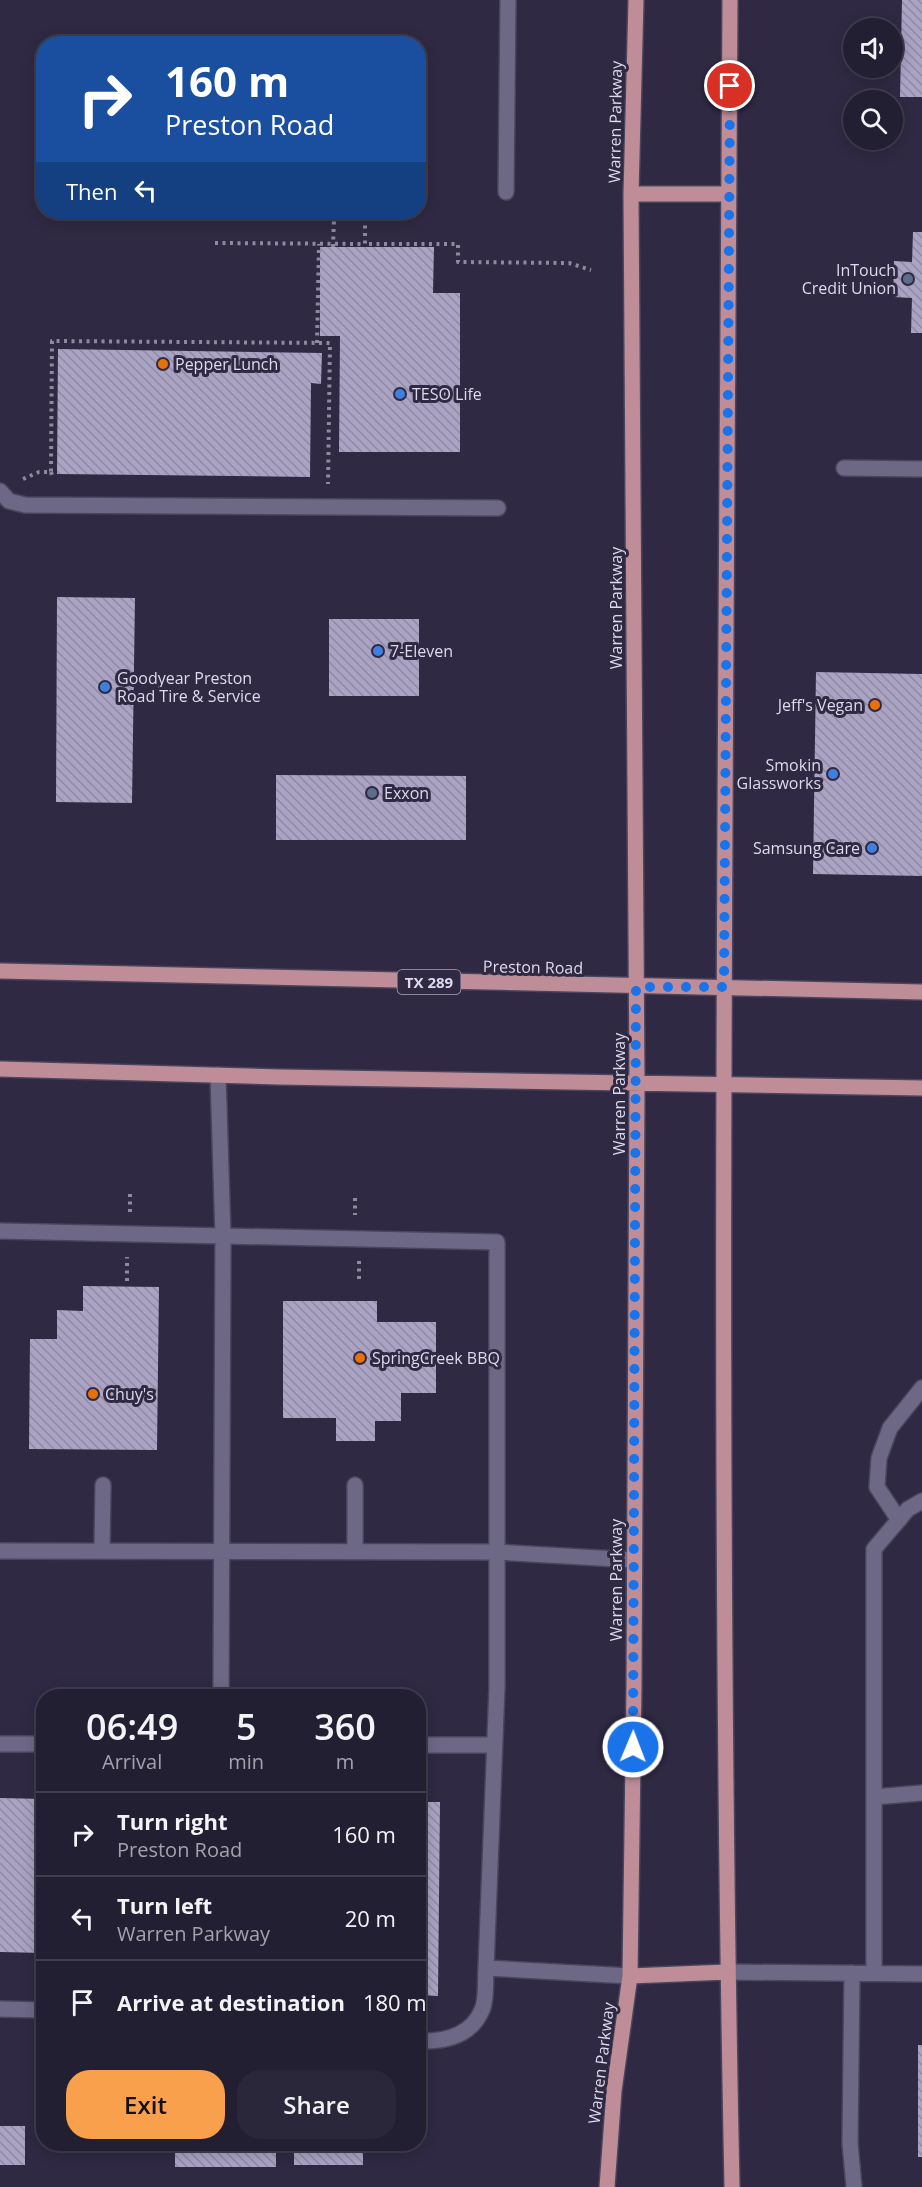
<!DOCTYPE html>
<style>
:root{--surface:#231f32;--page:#2b273a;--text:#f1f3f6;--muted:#a3a2ac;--line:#403d4d;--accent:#f9a04c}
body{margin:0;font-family:"Open Sans",sans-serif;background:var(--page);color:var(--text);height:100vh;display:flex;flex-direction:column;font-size:22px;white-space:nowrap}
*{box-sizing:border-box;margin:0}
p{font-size:20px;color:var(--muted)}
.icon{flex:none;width:33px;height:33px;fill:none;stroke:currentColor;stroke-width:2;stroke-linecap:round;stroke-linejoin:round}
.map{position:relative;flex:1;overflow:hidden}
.side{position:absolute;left:36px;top:1689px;width:390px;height:462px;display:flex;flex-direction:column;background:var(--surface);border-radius:24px;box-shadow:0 3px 15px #0003,0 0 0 2px var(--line)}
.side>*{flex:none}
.top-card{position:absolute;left:36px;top:36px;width:390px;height:183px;border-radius:24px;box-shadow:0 3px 15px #0003,0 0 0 2px var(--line);background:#1a4fa0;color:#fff;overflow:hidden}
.buttons{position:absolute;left:843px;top:18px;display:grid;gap:12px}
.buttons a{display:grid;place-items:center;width:60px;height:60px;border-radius:50%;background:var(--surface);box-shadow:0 3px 15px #0003,0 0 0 2px var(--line);font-size:30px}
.pin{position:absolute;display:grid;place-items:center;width:51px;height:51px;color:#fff;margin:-26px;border:3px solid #fff;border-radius:50%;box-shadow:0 2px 6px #0007}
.me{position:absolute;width:66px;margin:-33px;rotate:1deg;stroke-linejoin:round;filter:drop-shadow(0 0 4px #0008)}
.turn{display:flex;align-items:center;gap:21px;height:126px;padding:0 30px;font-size:27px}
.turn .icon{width:78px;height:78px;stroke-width:2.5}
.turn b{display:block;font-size:42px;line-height:51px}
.then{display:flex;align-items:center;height:57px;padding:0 30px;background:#0003;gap:12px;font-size:22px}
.eta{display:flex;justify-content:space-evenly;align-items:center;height:102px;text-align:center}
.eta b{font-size:36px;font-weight:600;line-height:42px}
.action{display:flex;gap:12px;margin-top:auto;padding:12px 30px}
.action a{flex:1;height:69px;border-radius:24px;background:var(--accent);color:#111;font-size:24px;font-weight:600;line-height:69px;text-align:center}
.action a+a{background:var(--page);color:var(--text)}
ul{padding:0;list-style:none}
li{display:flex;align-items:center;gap:18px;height:84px;padding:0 30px;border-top:2px solid var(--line)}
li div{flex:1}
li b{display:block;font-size:22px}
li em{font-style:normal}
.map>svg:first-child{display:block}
.building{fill:url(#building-back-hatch)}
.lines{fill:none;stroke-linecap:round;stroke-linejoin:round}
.minor-casing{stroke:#4a455c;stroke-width:18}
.major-casing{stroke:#4a455c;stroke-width:18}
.path{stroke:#8d899f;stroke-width:4;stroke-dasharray:3 4.5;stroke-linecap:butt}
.minor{stroke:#6e6887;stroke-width:15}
.major{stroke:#be8d97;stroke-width:15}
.route{stroke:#1a73e8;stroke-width:10;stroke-dasharray:0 18}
.service-dot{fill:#5c6f8a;stroke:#2f2943;stroke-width:2}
.food-dot{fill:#e8710a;stroke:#2f2943;stroke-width:2}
.shop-dot{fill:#3f7fe0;stroke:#2f2943;stroke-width:2}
.labels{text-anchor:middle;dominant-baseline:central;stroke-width:6;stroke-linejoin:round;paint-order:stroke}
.shield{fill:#2f2943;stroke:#a9a5b9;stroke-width:1.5}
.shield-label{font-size:15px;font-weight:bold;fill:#dddaec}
.street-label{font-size:16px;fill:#dddaec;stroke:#2f2943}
.poi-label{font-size:16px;fill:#dddaec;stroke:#2f2943;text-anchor:start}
</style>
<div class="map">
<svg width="922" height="2187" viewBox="0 0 922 2187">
<defs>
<pattern id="building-back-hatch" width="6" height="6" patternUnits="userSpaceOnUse" patternTransform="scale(1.5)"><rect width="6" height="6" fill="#aaa3c4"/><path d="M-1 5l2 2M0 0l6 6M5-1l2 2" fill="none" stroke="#908aa5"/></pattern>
</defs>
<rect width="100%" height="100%" fill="#2f2943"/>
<path class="building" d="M902,0H922V97H900Z
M913,232H922V333H911L912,298L893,297L894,261L912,262Z
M320,247H434L433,293H460V452H339L340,336H320Z
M58,349L322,353L321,384L311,383L310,477L57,474Z
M57,597L135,598L132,803L56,802Z
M329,619H419V696H329Z
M816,672L922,674V876L813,874Z
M276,775L466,776V840H276Z
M83,1286L159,1287L157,1450L29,1449L30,1339H57V1310L83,1311Z
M283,1301H377V1322H436V1393H401V1421H375V1441H336V1418H283Z
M0,1798L44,1799V1953L0,1952Z
M418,1802H440L438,1996L418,1995Z
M918,2045H922V2157H918Z
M0,2126H25V2165H0Z
M175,2144H276V2167H175Z
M294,2144H363V2165H294Z"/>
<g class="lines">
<defs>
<path id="minor" d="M506,192L508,0
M844,468L922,469
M0,491L9,501L25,505L498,508
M218,1075L223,1236L221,1696
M0,1231L497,1242V1687L486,1968L630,1976
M899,1520L877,1487L879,1458L890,1428L922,1388
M102,1550L103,1485
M0,1551L497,1552L634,1560
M355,1551V1485
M0,1744H44
M418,1745H494
M874,1797L922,1793
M727,1972L922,1974
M852,1973L850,2143L854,2187
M874,1973V1549L908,1509L922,1501
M0,2009L44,2010
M418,2041C444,2042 471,2036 482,2010C487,1999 485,1980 486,1968"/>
<path id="major" d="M730,0C726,729 717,1458 732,2187
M631,194H729
M0,971L922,992
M0,1069L279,1077L922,1088
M630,1976L727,1972
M607,2187L614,2091L630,1976L634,1686L637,1083L631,194L636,0"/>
</defs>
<use href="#minor" class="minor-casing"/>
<use href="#major" class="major-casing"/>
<path class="path" d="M215,243L365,244
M333,247L334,218H365V244H458V262L569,263L591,270
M317,343L319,244
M51,472L53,479
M23,479L39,472H51L52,341L330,343L328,484
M355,1198V1215
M130,1212V1192
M359,1261V1283
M127,1281V1257"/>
<use href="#minor" class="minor"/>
<use href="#major" class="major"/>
</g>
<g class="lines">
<path class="route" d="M633,1747L636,987H724L730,86"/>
</g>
<g class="service-dot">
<circle cx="908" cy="279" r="6"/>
<circle cx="372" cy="793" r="6"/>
</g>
<g class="food-dot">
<circle cx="163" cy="364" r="6"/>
<circle cx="875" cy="705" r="6"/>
<circle cx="360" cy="1358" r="6"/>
<circle cx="93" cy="1394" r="6"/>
</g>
<g class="shop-dot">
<circle cx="400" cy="394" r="6"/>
<circle cx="378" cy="651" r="6"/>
<circle cx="105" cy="687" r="6"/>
<circle cx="833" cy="774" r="6"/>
<circle cx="872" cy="848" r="6"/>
</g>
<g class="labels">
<rect class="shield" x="397.5" y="970" width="63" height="24" rx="4.5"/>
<g class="shield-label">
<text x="429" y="982">TX 289</text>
</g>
<g class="street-label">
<text transform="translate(615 122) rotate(-89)">Warren Parkway</text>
<text transform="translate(616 608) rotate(-90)">Warren Parkway</text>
<text transform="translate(533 967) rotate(1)">Preston Road</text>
<text transform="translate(619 1094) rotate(-90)">Warren Parkway</text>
<text transform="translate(616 1580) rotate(-90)">Warren Parkway</text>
<text transform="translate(601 2063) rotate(-83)">Warren Parkway</text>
</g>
<g class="poi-label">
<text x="896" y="270" text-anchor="end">InTouch<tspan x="896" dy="18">Credit Union</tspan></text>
<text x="175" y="364">Pepper Lunch</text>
<text x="412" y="394">TESO Life</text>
<text x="390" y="651">7-Eleven</text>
<text x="117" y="678">Goodyear Preston<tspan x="117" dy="18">Road Tire &amp; Service</tspan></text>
<text x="863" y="705" text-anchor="end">Jeff's Vegan</text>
<text x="821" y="765" text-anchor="end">Smokin<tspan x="821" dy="18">Glassworks</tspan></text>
<text x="384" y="793">Exxon</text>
<text x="860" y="848" text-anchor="end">Samsung Care</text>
<text x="372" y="1358">SpringCreek BBQ</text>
<text x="105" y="1394">Chuy's</text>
</g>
</g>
</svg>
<div class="buttons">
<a><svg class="icon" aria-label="sound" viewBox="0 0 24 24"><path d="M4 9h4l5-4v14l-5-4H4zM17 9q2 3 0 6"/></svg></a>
<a><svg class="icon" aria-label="search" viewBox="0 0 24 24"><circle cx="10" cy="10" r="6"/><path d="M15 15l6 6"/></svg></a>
</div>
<div class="pin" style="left:730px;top:86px;background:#d93025"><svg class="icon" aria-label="arrive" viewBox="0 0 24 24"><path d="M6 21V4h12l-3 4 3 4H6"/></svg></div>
<svg class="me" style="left:633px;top:1747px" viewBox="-20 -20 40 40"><circle r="17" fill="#1a73e8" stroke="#fff" stroke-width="3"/><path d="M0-11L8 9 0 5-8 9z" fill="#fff"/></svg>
<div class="top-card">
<div class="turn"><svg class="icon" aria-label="right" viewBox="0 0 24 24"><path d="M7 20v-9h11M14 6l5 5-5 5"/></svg><div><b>160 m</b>Preston Road</div></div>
<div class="then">Then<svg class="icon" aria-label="left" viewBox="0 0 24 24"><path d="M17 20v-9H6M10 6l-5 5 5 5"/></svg></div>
</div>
<section class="side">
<div class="eta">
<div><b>06:49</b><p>Arrival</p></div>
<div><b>5</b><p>min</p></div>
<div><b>360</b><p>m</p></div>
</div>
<ul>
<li><svg class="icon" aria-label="right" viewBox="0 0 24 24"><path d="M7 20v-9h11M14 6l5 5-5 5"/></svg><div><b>Turn right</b><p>Preston Road</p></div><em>160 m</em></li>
<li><svg class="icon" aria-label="left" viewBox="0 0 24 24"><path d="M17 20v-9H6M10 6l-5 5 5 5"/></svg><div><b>Turn left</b><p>Warren Parkway</p></div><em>20 m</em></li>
<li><svg class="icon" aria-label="arrive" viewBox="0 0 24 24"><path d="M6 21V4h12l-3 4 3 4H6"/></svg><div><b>Arrive at destination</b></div><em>180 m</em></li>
</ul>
<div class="action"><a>Exit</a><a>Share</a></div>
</section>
</div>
